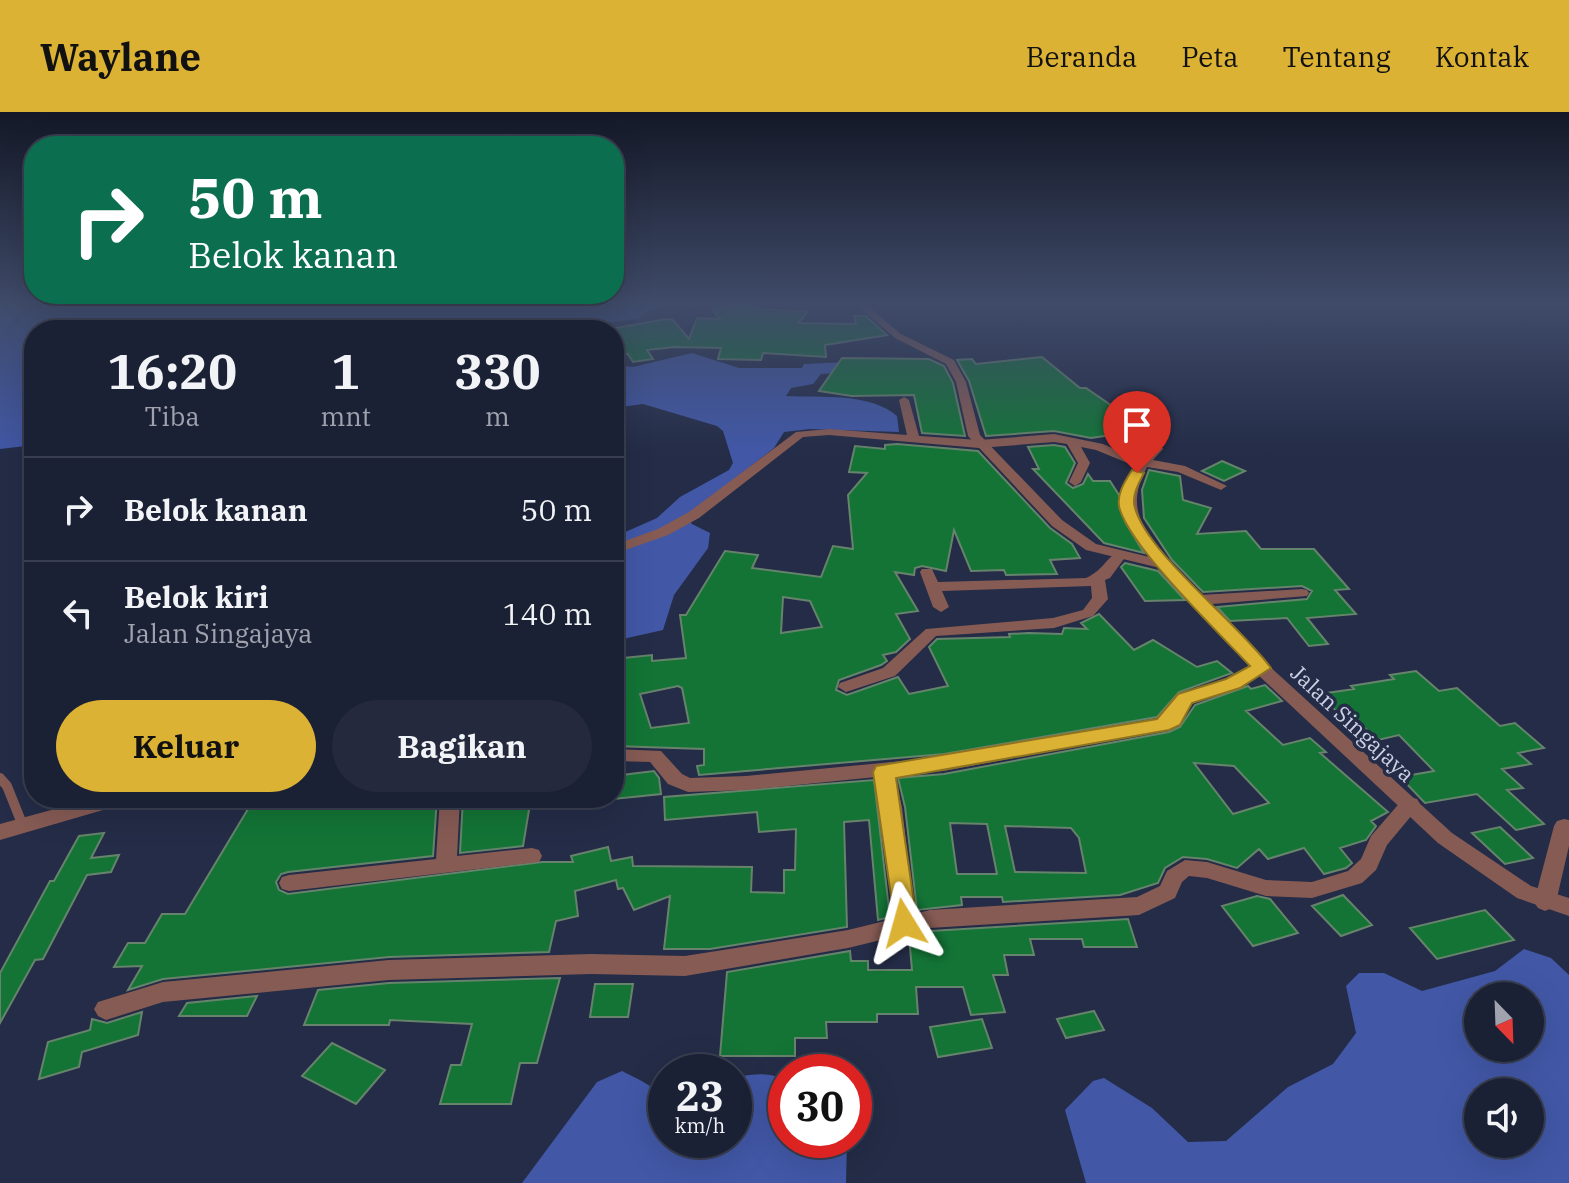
<!DOCTYPE html>
<html lang="id">
<style>
:root{--surface:#1b2135;--page:#24293d;--text:#f1f3f6;--muted:#a0a3ad;--line:#393e50;--accent:#dbb233}
body{margin:0;font-family:"IBM Plex Serif",serif;background:var(--page);color:var(--text);height:100vh;display:flex;flex-direction:column;font-size:30px;white-space:nowrap}
*{box-sizing:border-box;margin:0}
p{font-size:26px;color:var(--muted)}
.icon{flex:none;width:44px;height:44px;fill:none;stroke:currentColor;stroke-width:2;stroke-linecap:round;stroke-linejoin:round}
.map{position:relative;flex:1;overflow:hidden}
.sheet{position:absolute;left:24px;top:208px;width:600px;height:488px;display:flex;flex-direction:column;background:var(--surface);border-radius:32px;box-shadow:0 8px 32px #0002,0 0 0 2px var(--line)}
.sheet>*{flex:none}
.guide{position:absolute;left:24px;top:24px;width:600px;height:168px;border-radius:32px;box-shadow:0 8px 32px #0002,0 0 0 2px var(--line);background:#0b6e4f;color:#fff;overflow:hidden}
.needle{width:52px;rotate:157deg}
.buttons{position:absolute;left:1464px;top:870px;display:grid;gap:16px}
.buttons a{display:grid;place-items:center;width:80px;height:80px;border-radius:50%;background:var(--surface);box-shadow:0 8px 32px #0002,0 0 0 2px var(--line);font-size:40px}
.speed{position:absolute;left:648px;top:942px;display:flex;gap:16px;font-size:40px;font-weight:700;text-align:center}
.speed>*{display:grid;place-content:center;width:104px;height:104px;border-radius:50%;background:var(--surface);box-shadow:0 8px 32px #0002,0 0 0 2px var(--line);line-height:1}
.speed small{font-size:20px;font-weight:400}
.speed .limit{border:12px solid #d22;background:#fff;color:#111}
.pin{position:absolute;display:grid;place-items:center;width:68px;height:68px;color:#fff;margin:-82px -34px;border-radius:50% 50% 50% 0;rotate:-45deg;box-shadow:0 0 8px #0007}
.pin .icon{rotate:45deg}
.me{position:absolute;width:88px;margin:-44px;rotate:352deg;stroke-linejoin:round;filter:drop-shadow(0 0 6px #0008)}
.turn{display:flex;align-items:center;gap:28px;height:168px;padding:0 32px;font-size:36px}
.turn .icon{width:104px;height:104px;stroke-width:2.5}
.turn b{display:block;font-size:56px;line-height:68px}
.eta{display:flex;justify-content:space-evenly;align-items:center;height:136px;text-align:center}
.eta b{font-size:48px;font-weight:700;line-height:56px}
.button{display:flex;gap:16px;margin-top:auto;padding:16px 32px}
.button a{flex:1;height:92px;border-radius:48px;background:var(--accent);color:#111;font-size:32px;font-weight:700;line-height:92px;text-align:center}
.button a+a{background:var(--page);color:var(--text)}
ul{padding:0;list-style:none}
li{display:flex;align-items:center;gap:24px;height:104px;padding:0 32px;border-top:2px solid var(--line)}
li div{flex:1}
li b{display:block;font-size:30px}
li em{font-style:normal}
header{display:flex;align-items:center;gap:48px;box-sizing:border-box;height:112px;padding:0 40px;background:var(--accent);color:#111}
header strong{font-size:38px}
nav{display:flex;gap:44px;margin-inline-start:auto;font-size:28px}
.map>svg:first-child{display:block}
.forest{fill:#4258a7;fill-rule:evenodd}
.building{fill:#137436;stroke:#66836b;stroke-width:2;fill-rule:evenodd}
.lines{fill:none;stroke-linecap:round;stroke-linejoin:round}
.service{stroke:#865b54;stroke-width:10}
.minor{fill:#865b54;fill-rule:evenodd}
.tertiary{fill:#865b54;fill-rule:evenodd}
.route{fill:#dbb233;stroke:#8e7421;stroke-width:2}
.labels{text-anchor:middle;dominant-baseline:central;stroke-width:7;stroke-linejoin:round;paint-order:stroke}
.street-label{font-size:22px;fill:#cbd1e3;stroke:#242c47}
</style>
<header>
<strong>Waylane</strong>
<nav><a>Beranda</a><a>Peta</a><a>Tentang</a><a>Kontak</a></nav>
</header>
<div class="map">
<svg width="1569" height="1071" viewBox="0 0 1569 1071">
<rect width="100%" height="100%" fill="#242c47"/>
<path class="forest" d="M0,191H709L711,192C685,200 657,186 638,207L547,218H34V333L0,337Z
M692,241L739,256H802L804,252L847,250V260L821,262L813,272L791,276L786,284C821,286 869,280 897,304L899,320L810,317L784,320L774,336L687,404L692,412L710,421L708,436L674,483L663,518L614,529V425L657,406L680,385L729,358L733,351L723,319L717,314L643,292L614,296V243L625,254L633,255Z
M1524,837L1551,846L1569,863V1071H1086L1065,998L1093,969L1104,966L1152,996L1188,1030L1226,1029L1288,975L1333,952L1356,921L1346,874L1359,861H1384L1422,879L1495,859ZM1530,884V936H1478V884ZM1530,980V1032H1478V980Z
M622,959C664,980 666,980 666,1028H734V965C752,963 771,958 786,970V1028H847L846,1071H522L597,970Z"/>
<path class="building" d="M748,192L752,196L808,200L798,211L856,212L854,204H866L887,223L825,233L826,245L763,241L761,248L718,247L721,236L674,235L647,238L653,247L633,250L628,242H621L614,232V218H605L666,207L673,208L689,227L697,206L720,207L712,197Z
M1042,245L1080,276H1086L1131,307L1126,308L1139,317L1124,320L1140,343L1118,335L1111,323L1091,326L1054,319L986,324L969,269L957,248L972,247L976,252Z
M842,246L929,247L944,254L953,271L965,324L922,321L914,283L852,284L819,279Z
M897,332L978,339L1050,416L1072,432L1080,446L1050,448L1057,462L1006,463L1004,458L971,459L954,418L946,459L922,454L915,456L914,463L895,460L918,499L896,502L910,527L896,540L883,543L887,549L881,553L839,568L836,578L847,583L898,565L909,582L948,574L929,535L937,527L1010,525L1009,522L1029,521L1062,522L1064,516L1087,517L1081,511L1099,502L1134,538L1153,528L1197,555L1217,549L1232,561L1179,580L1157,605L944,642L699,663L697,654L704,653V637L614,634L618,617L614,594L623,592L614,561V547L652,543V549L686,546L680,503H686L725,439L758,443L752,456L821,465L833,434L853,437L848,383L867,361L849,360L855,334L885,337V333ZM783,485L810,489L822,515L781,521ZM678,574L682,576L689,611L651,616L640,582Z
M1054,333L1065,335L1075,351L1066,371L1073,376L1083,372L1088,362L1093,369H1110L1121,386L1125,410L1144,441L1104,431L1033,357H1039L1028,335Z
M1222,349L1245,359L1224,369L1202,359Z
M1149,358L1180,364L1183,388L1211,396L1197,422L1246,419L1261,437H1314L1349,477L1335,478L1356,502L1307,506L1328,532L1309,534L1287,506L1230,509L1217,495L1307,487L1312,479L1302,474L1203,480L1172,448L1144,406L1142,378Z
M1125,451L1158,459L1185,488L1145,489L1121,455Z
M1416,559L1439,579L1457,576L1500,614L1515,611L1544,636L1518,641L1531,652L1502,657L1523,676L1507,678L1544,712L1516,718L1477,682L1425,691L1400,665L1434,659L1399,623L1378,628L1353,605L1343,606L1320,582L1354,577L1351,574L1394,567L1390,563Z
M1265,573L1282,589L1246,599L1283,633L1310,626L1326,640L1320,641L1388,700L1371,709L1376,714L1366,728L1340,736L1352,751L1346,756L1324,762L1304,736L1268,747L1259,737L1237,756L1207,747L1183,745L1165,756L1158,771L1120,783L1003,790L1002,785H961L962,793L917,798L905,695L898,666L944,662L1169,620L1180,615L1195,593L1248,574L1251,577ZM1194,651L1234,654L1269,691L1233,702ZM950,711L987,712L997,762H957ZM1005,714L1071,716L1079,726L1086,761L1015,760Z
M654,659L659,666L661,682L614,687V664Z
M874,668L890,805L878,808L869,708L844,710L847,815L710,837H664L670,784L634,798L623,776L618,777L616,768L575,779L578,804L556,809L549,840L389,845L163,867L128,878L142,854L114,855L128,831H145L162,802H185L248,697L290,696L295,686H437L433,744L288,760L281,762L276,770L279,778L288,782L542,750H573L571,744L608,735L611,749L632,745L633,754L752,755L751,780L784,781V758H795L796,717L759,720L757,700L665,708L664,685Z
M463,686H531L523,734L460,741Z
M1500,715L1533,746L1505,752L1472,721Z
M104,721L91,746L119,743L111,760L87,763L43,847L35,848L0,911V861L50,769H54L79,724Z
M1343,783L1372,813L1341,824L1312,794Z
M1257,784L1270,787L1298,821L1253,834L1222,794Z
M1485,798L1514,828L1437,847L1410,816Z
M1128,807L1137,835H1084L1082,827H1030L1034,843H1004L1008,863H993L1005,900L971,903L963,875H916L918,902H877V910H826L827,926H795V944H720L727,860L850,839L851,849H868V858H912L909,824L930,819Z
M560,866L537,951H520L511,992H440L451,953H461L472,912L390,908L389,913H304L318,878L389,871Z
M595,872H633L628,905H590Z
M257,884L247,904H179L187,891Z
M1094,899L1104,918L1066,926L1057,907Z
M142,900L138,923L82,940L79,955L39,967L48,930L90,918L92,907L107,911Z
M982,907L992,936L938,945L930,915Z
M332,931L385,958L356,992L302,964Z"/>
<g class="lines">
<path class="service" d="M0,666L7,674L23,714"/>
<path class="minor" d="M904,285L909,288L919,324L979,328L1054,322L1103,332L1140,348L1151,337L1141,319L1151,317L1163,337L1153,348L1185,354L1227,374L1221,378L1178,360L1147,355C1123,400 1146,417 1172,453L1165,457L1160,456C1132,420 1110,399 1135,354L1096,338L1081,335L1090,351L1081,370L1075,374L1069,370L1078,351L1067,332L1054,330L979,336L829,323L803,325L699,406L668,423L614,442V433L658,417L689,400L796,320L829,317L907,323L899,288Z
M1119,440L1126,444L1110,466L1105,468L1108,487L1093,504L1054,516L936,524L895,564L846,580L838,575L840,571L883,556L926,517L1053,506L1083,498L1092,486L1091,474L942,479L949,495L941,500L933,495L920,460L922,457H932L938,470L1086,466C1104,458 1106,445 1119,440Z
M1302,477L1307,478L1309,481L1307,484L1200,493L1192,488L1200,483Z
M1261,551L1267,552L1269,556L1267,560L1239,575L1193,590L1184,599L1179,612L1168,617L944,659L894,663L902,695L914,802L930,798L1137,785L1160,774L1167,759L1185,748L1207,750L1266,768L1312,770L1348,759L1361,747L1371,724L1403,687L1410,685L1417,687L1420,692L1417,697L1387,733L1376,758L1362,771L1312,786L1266,784L1207,766L1189,764L1182,770L1175,786L1139,803L930,816L848,836L685,864L591,862L389,868L163,890L106,908L98,904L94,897L98,890L163,870L389,848L591,842L685,844L848,818L893,807L882,695L876,665L746,678L688,680L668,672L650,650L614,649V637L661,639L682,662L690,666L746,664L944,645L1158,608L1165,605L1174,588L1181,582L1227,567Z
M95,686H130L127,691L0,728V712Z
M440,686H460L457,744L532,736L539,738L542,744L539,750L289,779L282,777L279,771L282,765L289,763L436,747Z
M1564,707L1569,708V734L1556,790L1552,796L1545,799L1538,796L1534,790L1554,714L1557,709Z"/>
<path class="tertiary" d="M855,191H864L901,222L954,248L966,270L980,323L1062,408L1096,432L1170,450L1267,552L1452,721L1531,774L1569,786V804L1517,786L1438,731L1255,560L1160,456L1086,438L1052,414L968,324L956,270L946,252L895,226Z"/>
</g>
<linearGradient id="sky" x2="0" y2="1"><stop stop-color="#141827"/><stop offset="0.56" stop-color="#3f4b69"/><stop offset="1" stop-color="#3f4b69" stop-opacity="0"/></linearGradient>
<rect width="1569" height="341" fill="url(#sky)"/>
<path class="route" d="M1132,358L1144,361C1139,371 1131,384 1135,396C1147,441 1240,513 1271,556L1240,576L1192,591L1180,613L1169,618L896,666L917,811L913,818L904,821L896,818L873,660L876,654L1157,607L1178,582L1226,567L1250,554C1217,519 1134,439 1120,398C1115,384 1125,369 1132,358Z"/>
<g class="labels">
<g class="street-label">
<text transform="translate(1353 611) rotate(43)">Jalan Singajaya</text>
</g>
</g>
</svg>
<div class="buttons">
<a><svg class="needle" viewBox="-14 -14 28 28"><path d="M0-13l5 13h-10z" fill="#e53935"/><path d="M0 13l5-13h-10z" fill="#a0a3ad"/></svg></a>
<a><svg class="icon" aria-label="sound" viewBox="0 0 24 24"><path d="M4 9h4l5-4v14l-5-4H4zM17 9q2 3 0 6"/></svg></a>
</div>
<div class="speed"><div>23<small>km/h</small></div><div class="limit">30</div></div>
<div class="pin" style="left:1137px;top:361px;background:#d93025"><svg class="icon" aria-label="arrive" viewBox="0 0 24 24"><path d="M6 21V4h12l-3 4 3 4H6"/></svg></div>
<svg class="me" style="left:904px;top:811px" viewBox="-20 -20 40 40"><path d="M0-17L14 15 0 8-14 15z" fill="#dbb233" stroke="#fff" stroke-width="4"/></svg>
<div class="guide">
<div class="turn"><svg class="icon" aria-label="right" viewBox="0 0 24 24"><path d="M7 20v-9h11M14 6l5 5-5 5"/></svg><div><b>50 m</b>Belok kanan</div></div>
</div>
<section class="sheet">
<div class="eta">
<div><b>16:20</b><p>Tiba</p></div>
<div><b>1</b><p>mnt</p></div>
<div><b>330</b><p>m</p></div>
</div>
<ul>
<li><svg class="icon" aria-label="right" viewBox="0 0 24 24"><path d="M7 20v-9h11M14 6l5 5-5 5"/></svg><div><b>Belok kanan</b></div><em>50 m</em></li>
<li><svg class="icon" aria-label="left" viewBox="0 0 24 24"><path d="M17 20v-9H6M10 6l-5 5 5 5"/></svg><div><b>Belok kiri</b><p>Jalan Singajaya</p></div><em>140 m</em></li>
</ul>
<div class="button"><a>Keluar</a><a>Bagikan</a></div>
</section>
</div>
